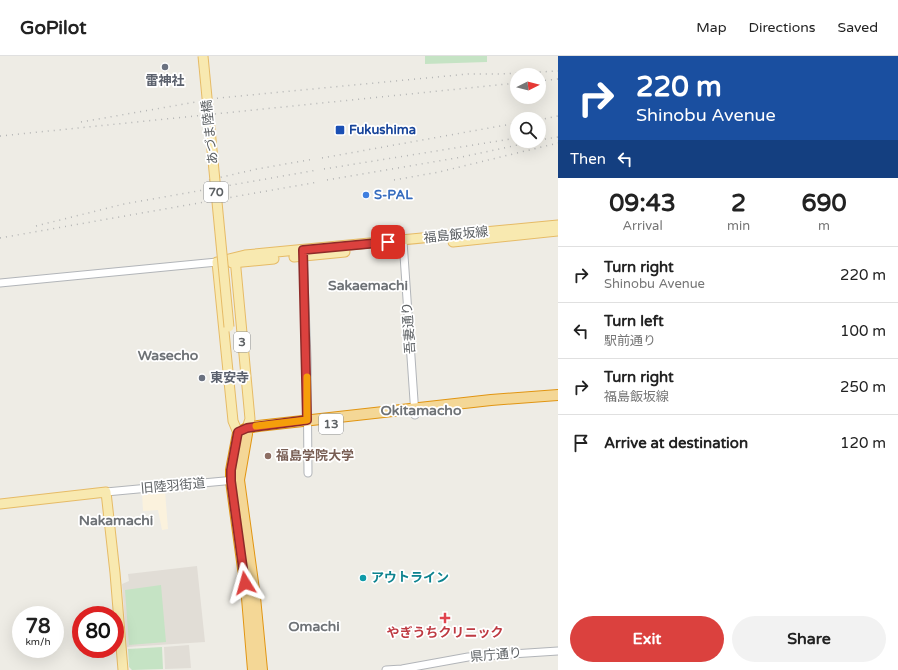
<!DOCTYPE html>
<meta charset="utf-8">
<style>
:root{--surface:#fff;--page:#f2f2f2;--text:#222;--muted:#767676;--line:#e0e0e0;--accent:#db413e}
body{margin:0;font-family:"Varela Round","Noto Sans JP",sans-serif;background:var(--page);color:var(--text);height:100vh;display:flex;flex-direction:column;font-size:15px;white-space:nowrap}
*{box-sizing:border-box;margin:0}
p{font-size:13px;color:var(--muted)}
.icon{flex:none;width:22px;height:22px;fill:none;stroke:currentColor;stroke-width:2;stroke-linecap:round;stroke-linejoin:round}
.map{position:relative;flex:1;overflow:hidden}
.sheet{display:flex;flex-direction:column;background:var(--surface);width:340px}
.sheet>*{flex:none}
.top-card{background:#1a4fa0;color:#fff;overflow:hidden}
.needle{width:26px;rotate:84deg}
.fabs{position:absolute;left:510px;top:12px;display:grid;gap:8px}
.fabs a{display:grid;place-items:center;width:36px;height:36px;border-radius:50%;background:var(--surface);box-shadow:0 4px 16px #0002;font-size:20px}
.speed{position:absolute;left:12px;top:550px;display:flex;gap:8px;font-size:20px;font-weight:700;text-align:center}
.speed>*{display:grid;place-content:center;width:52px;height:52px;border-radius:50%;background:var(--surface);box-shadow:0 4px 16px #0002;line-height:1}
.speed small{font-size:10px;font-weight:400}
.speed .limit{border:6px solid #d22;background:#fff;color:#111}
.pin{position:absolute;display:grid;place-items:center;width:34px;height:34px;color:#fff;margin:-17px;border-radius:8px;box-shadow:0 2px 6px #0006}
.me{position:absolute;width:44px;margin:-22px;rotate:352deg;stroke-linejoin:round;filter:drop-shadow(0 0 3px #0008)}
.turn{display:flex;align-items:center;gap:14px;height:84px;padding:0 12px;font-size:18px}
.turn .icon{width:52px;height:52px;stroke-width:2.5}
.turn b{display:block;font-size:28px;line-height:34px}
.then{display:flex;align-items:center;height:38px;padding:0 12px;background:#0003;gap:8px;font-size:15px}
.eta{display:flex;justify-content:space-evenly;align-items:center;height:68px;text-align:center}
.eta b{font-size:24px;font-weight:700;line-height:28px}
.action{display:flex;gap:8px;margin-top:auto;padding:8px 12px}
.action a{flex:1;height:46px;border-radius:24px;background:var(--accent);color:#fff;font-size:16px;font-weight:700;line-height:46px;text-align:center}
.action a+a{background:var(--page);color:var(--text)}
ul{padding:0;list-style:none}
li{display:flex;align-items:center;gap:12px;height:56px;padding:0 12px;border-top:1px solid var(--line)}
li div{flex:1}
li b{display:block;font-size:15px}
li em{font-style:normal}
header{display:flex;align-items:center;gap:24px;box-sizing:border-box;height:56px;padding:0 20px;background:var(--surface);border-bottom:1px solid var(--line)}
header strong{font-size:19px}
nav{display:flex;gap:22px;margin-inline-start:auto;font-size:14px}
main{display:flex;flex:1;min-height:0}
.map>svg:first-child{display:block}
.commercial{fill:#fbf2dd}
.education{fill:#e1ddd6}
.green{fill:#c5e3c4}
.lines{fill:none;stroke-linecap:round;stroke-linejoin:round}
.minor-casing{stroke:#b2b5b9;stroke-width:9}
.major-casing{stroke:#e6bb66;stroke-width:11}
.highway-casing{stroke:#e19512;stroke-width:12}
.minor{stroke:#fff;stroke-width:7}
.major{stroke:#f8e9b0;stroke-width:9}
.highway{stroke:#f4d796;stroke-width:10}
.rail{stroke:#b3b4b4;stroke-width:1.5;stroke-dasharray:1 5;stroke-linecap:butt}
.major-bridge-casing{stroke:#e6bb66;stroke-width:11;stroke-linecap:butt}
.major-bridge{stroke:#f8e9b0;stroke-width:9}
.route-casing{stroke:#8e2a28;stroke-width:10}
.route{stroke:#db413e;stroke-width:7}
.slow{stroke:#f59e0b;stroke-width:7}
.worship-dot{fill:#6b7280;stroke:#fff;stroke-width:1.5}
.transit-dot{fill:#1a4fb4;stroke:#fff;stroke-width:1.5}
.shop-dot{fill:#3f7fe0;stroke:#fff;stroke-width:1.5}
.education-dot{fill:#8d6e63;stroke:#fff;stroke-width:1.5}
.culture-dot{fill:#0f9aa8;stroke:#fff;stroke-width:1.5}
.health-dot{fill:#e0444e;stroke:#fff;stroke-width:1.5}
.labels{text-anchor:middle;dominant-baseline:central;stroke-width:3.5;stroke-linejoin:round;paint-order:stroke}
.shield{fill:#fff;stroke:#8e9092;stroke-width:1}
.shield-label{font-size:12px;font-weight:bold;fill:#5d6164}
.worship-label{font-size:13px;font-weight:bold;fill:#5b616d;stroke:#fff}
.transit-label{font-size:13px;font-weight:bold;fill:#164399;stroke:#fff;text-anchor:start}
.street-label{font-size:13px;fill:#5d6164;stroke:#fff}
.shop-label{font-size:13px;font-weight:bold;fill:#366cbe;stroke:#fff;text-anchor:start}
.education-label{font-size:13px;font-weight:bold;fill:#785e54;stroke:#fff;text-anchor:start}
.culture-label{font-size:13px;font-weight:bold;fill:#0d838f;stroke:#fff;text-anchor:start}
.health-label{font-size:13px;font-weight:bold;fill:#be3a42;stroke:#fff}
.neighbourhood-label{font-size:14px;font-weight:bold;fill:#6e7276;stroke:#fff}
</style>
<header>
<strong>GoPilot</strong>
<nav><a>Map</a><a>Directions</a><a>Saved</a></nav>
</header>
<main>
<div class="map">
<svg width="558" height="614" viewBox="0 0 558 614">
<rect width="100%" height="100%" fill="#eeece5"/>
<path class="commercial" d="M165,435L168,473L162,474L158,454L143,455L142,437Z"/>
<path class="education" d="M197,510L205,586L127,591L122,528L129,525L128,518Z
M189,589L191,612L165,613L164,591Z"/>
<path class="green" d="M425,0H487V6L425,8Z
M161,529L166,586L129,589L125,534Z
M162,591L163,613L132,614L129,611L128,593Z"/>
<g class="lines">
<defs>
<path id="minor" d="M403,185L415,359
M303,197L307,303L308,417
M0,227L217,206
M106,436L235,424
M386,614L402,613L468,601L558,595"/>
<path id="major" d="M453,186L558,175
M294,201L345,196
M235,202L250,363L247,372
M217,206L245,199L558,169
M217,206L233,365L238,377
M232,207L274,203
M0,448L106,436L115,517L123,614"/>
<path id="highway" d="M238,377L247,372L258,370L491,344L558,339
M238,377L231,414V425L247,542L253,614
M247,378L239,424L255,541L262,614"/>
</defs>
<use href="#minor" class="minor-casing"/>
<use href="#major" class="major-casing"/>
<use href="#highway" class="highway-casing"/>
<use href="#minor" class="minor"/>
<use href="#major" class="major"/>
<use href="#highway" class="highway"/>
<path class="rail" d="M539,25L558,23
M539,64L558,60
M81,66L219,42L468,18H500L558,15
M0,80L517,27
M539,84L558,81
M322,102L517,67
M324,113L517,82
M209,124L257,113L314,103
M327,124L462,101L536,85
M394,124L439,116L558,87
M36,170L124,148L317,114
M0,182L318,126"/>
<defs>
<path id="major-bridge" d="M203,0L229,271"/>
</defs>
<use href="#major-bridge" class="major-bridge-casing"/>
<use href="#major-bridge" class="major-bridge"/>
</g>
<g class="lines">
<defs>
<path id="route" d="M245,527L231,425V414L238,376L247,372L307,364L303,194L388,186"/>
</defs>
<use href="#route" class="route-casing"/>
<use href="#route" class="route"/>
<path class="slow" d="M256,370L307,364V321"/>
</g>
<g class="worship-dot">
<circle cx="165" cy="11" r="4"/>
<circle cx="202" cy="322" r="4"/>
</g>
<rect class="transit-dot" x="335" y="69" width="10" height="10" rx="2"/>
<circle class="shop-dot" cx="366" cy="139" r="4"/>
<circle class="education-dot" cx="268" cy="400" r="4"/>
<circle class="culture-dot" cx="363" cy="522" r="4"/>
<path class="health-dot" d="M443 556h4v4h4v4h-4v4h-4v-4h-4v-4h4z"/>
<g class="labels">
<g class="shield">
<rect x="204" y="126" width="24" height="20" rx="3"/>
<rect x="234" y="276" width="16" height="20" rx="3"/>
<rect x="319" y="358" width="24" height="20" rx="3"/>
</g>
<g class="shield-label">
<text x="216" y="136">70</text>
<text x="242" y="286">3</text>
<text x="331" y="368">13</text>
</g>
<g class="worship-label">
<text x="165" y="25">雷神社</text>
<text x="210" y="322" text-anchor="start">東安寺</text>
</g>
<g class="transit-label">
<text x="349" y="74">Fukushima</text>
</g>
<g class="street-label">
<text transform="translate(210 76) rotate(-96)">あづま陸橋</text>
<text transform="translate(456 179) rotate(-6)">福島飯坂線</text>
<text transform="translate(409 272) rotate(-94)">吾妻通り</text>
<text transform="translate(173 430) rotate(-5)">旧陸羽街道</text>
<text transform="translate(496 599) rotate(-5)">県庁通り</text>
</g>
<g class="shop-label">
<text x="374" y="139">S-PAL</text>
</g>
<g class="education-label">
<text x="276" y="400">福島学院大学</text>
</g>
<g class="culture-label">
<text x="371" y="522">アウトライン</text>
</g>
<g class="health-label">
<text x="445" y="577">やぎうちクリニック</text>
</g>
<g class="neighbourhood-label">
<text x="368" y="229">Sakaemachi</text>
<text x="168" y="299">Wasecho</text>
<text x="421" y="354">Okitamacho</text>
<text x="116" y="464">Nakamachi</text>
<text x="314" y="570">Omachi</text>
</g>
</g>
</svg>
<div class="fabs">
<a><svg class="needle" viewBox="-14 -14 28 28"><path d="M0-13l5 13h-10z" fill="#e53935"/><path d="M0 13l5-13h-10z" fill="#767676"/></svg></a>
<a><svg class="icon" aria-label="search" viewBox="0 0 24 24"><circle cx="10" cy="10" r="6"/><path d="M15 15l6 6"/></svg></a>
</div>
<div class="speed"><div>78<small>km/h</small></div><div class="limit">80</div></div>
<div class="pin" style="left:388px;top:186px;background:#d93025"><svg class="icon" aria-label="arrive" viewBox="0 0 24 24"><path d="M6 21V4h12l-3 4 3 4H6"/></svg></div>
<svg class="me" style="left:245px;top:527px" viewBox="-20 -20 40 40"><path d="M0-17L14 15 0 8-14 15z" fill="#db413e" stroke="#fff" stroke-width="4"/></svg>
</div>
<section class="sheet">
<div class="top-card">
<div class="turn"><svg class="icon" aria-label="right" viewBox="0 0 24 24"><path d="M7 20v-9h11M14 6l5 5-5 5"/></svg><div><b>220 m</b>Shinobu Avenue</div></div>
<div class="then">Then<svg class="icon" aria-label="left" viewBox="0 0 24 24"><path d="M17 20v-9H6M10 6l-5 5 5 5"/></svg></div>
</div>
<div class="eta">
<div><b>09:43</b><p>Arrival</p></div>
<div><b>2</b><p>min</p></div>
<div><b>690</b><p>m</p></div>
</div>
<ul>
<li><svg class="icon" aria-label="right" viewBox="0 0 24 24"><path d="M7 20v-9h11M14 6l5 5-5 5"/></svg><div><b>Turn right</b><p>Shinobu Avenue</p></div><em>220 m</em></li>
<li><svg class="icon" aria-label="left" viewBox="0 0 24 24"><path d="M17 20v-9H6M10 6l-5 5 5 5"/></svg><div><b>Turn left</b><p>駅前通り</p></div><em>100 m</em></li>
<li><svg class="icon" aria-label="right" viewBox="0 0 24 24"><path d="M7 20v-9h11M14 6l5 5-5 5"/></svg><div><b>Turn right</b><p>福島飯坂線</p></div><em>250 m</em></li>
<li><svg class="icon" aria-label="arrive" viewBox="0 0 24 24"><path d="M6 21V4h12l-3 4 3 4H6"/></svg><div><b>Arrive at destination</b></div><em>120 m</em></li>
</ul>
<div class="action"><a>Exit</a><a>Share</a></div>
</section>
</main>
